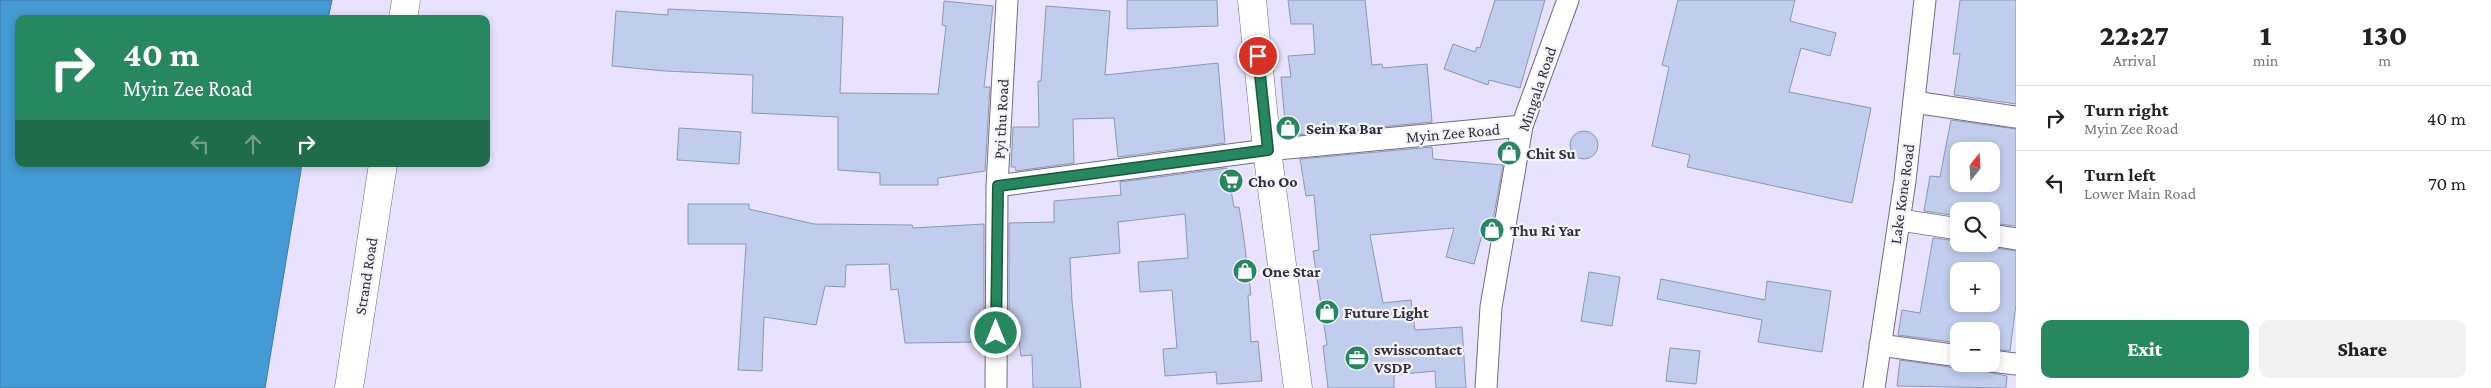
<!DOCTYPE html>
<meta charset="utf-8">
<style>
:root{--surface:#fff;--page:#f2f2f2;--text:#222;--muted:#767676;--line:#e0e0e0;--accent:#27875e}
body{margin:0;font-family:"Crimson Pro",serif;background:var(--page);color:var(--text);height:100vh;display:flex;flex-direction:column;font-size:19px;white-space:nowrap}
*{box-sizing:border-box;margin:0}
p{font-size:16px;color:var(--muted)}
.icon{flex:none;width:28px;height:28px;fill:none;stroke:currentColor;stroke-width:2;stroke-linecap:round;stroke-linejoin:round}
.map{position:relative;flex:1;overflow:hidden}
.sheet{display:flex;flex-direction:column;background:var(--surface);width:475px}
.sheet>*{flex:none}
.top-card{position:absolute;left:15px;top:15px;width:475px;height:152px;border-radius:10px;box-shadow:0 2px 8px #0003;background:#27875e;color:#fff;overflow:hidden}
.needle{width:32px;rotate:18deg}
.tools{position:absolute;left:1950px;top:142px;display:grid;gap:10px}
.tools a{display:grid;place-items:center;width:50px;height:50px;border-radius:10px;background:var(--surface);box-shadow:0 2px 8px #0003;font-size:25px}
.pin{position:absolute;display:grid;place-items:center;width:42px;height:42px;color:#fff;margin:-21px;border:2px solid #fff;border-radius:50%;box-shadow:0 1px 5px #0007}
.me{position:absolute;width:55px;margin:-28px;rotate:0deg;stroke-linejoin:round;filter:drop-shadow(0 0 4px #0008)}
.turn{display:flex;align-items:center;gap:18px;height:105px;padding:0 25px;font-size:22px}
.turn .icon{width:65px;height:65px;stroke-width:2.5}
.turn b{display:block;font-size:35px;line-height:42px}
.lanes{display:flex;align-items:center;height:48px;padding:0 25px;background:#0003;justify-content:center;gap:25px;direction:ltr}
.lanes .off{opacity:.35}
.eta{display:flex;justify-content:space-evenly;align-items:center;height:85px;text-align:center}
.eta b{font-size:30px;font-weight:800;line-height:35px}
.action{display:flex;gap:10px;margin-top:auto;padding:10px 25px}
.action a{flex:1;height:58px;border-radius:10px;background:var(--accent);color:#fff;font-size:20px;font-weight:800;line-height:58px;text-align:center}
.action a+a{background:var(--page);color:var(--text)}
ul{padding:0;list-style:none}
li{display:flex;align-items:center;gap:15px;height:65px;padding:0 25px;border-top:1px solid var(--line)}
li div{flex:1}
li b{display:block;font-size:19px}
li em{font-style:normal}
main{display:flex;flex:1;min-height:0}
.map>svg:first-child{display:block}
.water{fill:#449ad4;stroke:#3e7aa6}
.building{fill:#c0cded;stroke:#8c98b6;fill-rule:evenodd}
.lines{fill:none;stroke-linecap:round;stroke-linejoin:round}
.street-casing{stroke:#726b89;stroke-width:23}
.secondary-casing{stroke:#726b89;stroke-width:29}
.street{stroke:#fff;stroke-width:21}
.secondary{stroke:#fff;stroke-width:28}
.route-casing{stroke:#19583d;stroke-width:12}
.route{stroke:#27875e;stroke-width:9}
.labels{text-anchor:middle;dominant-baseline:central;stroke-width:4.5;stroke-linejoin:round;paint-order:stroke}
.street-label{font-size:16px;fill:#312f3c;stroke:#f4f3fa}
.poi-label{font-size:16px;font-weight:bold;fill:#312f3c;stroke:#f4f3fa;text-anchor:start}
</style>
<main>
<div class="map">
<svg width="2016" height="388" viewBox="0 0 2016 388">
<rect width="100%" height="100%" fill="#e8e2fe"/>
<path class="water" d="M0,0H332L328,19H19V164H302L265,388H0Z"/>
<path class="building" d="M1127,0H1217L1218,26L1127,29Z
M1288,0H1365L1372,65L1382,64L1383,68L1427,64L1432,122L1296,135V132L1286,133L1281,77H1291L1288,56L1315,54L1313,24H1291Z
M1495,0H1545L1520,88L1489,80L1488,85L1444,69L1453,44L1475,52L1477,47L1480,48Z
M1678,0H1795L1790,21L1836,33L1830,56L1801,48L1789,92L1871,108L1852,203L1687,167L1690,155L1652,146L1669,67L1662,65Z
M1960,0H2016V104L1954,95L1960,54H1953Z
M944,1L993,6L984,87H990L985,171L938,178V185H880V173L838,170V117L752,113L753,75L665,71L612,66L616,11L668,15V9L843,17L840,93L938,94L946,26L942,25Z
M1046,6L1110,11L1105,75L1218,63L1225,143L1118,157L1114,118L1073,119L1074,163L1016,171L1015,167H1011L1013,127H1039L1038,81H1041Z
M1951,120L2016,129V226L1991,223V211H1959V216L1924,211L1930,176L1940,177ZM1959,151H1991V184H1959Z
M679,128L741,132L739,164L677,160Z
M1570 145a14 14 0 1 1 28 0a14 14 0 1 1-28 0Z
M1432,147L1433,159L1503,165L1490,237L1482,235L1474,264L1446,257L1454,228L1370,235L1383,303L1411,300L1415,330L1462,327L1466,388H1436L1435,371L1394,375V388H1328L1323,346L1327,345L1313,251L1319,250L1314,195L1306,196L1300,159Z
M1227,168L1234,207H1239L1243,232L1251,295H1248L1251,342L1258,341L1262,381L1217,384L1216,372L1165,376L1163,349L1177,348L1172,290L1140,292L1138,262L1188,258L1185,214L1118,222L1120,253L1070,258L1072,301L1081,388H1033L1032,355L1021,356L1019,341H1009V223L1054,222V201L1121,195L1120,182Z
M688,204H749V209L814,224L912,225L913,228L984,224V342L905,343L898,289L891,290L889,264L846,265L845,287L825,286L816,325L764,317L762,371L738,370L746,244H688Z
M1933,238L1959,241V244H1982L1989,247L2016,251V304L2010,351L1991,349V331H1959V343L1898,335L1902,310L1920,313ZM1959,271H1991V304H1959Z
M1589,272L1620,277L1612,326L1581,321Z
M1661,279L1765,300L1767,281L1831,291L1822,352L1758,342L1762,320L1657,299Z
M1670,348L1700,351L1696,384L1666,381Z
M1900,360L1957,368L1969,364H1979L1984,371L2007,376L2006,388L1897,386Z"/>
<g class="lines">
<defs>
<path id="street" d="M1914,102L2016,117
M997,186L1267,150L1522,126
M1900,220L1959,229
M1991,235L2016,239
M1880,345L1959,356
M1991,361L2016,364
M996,388L997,186L1007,0
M1486,388L1491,307L1522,126L1568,0
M1874,388L1905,181L1925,0"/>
<path id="secondary" d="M1252,0L1267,150L1298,388
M403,19L406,0
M349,388L383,164"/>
</defs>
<use href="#street" class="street-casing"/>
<use href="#secondary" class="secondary-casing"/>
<use href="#street" class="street"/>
<use href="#secondary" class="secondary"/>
</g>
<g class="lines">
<defs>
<path id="route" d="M996,333L998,186L1268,150L1258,56"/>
</defs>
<use href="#route" class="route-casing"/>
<use href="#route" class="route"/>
</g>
<defs>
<symbol id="shop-disc" viewBox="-11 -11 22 22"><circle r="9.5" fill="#27875e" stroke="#f4f3fa"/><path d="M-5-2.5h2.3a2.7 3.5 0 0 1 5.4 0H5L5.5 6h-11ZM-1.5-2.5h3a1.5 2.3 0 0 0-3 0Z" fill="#fff"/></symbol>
<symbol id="supermarket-disc" viewBox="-11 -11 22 22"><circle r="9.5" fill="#27875e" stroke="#f4f3fa"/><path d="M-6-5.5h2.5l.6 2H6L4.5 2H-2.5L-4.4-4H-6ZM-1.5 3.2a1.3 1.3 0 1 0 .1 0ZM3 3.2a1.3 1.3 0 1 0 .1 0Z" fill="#fff"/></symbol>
<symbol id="office-disc" viewBox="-11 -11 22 22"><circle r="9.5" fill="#27875e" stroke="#f4f3fa"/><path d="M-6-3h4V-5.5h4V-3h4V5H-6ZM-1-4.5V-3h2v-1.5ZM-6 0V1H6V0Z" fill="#fff"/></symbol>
</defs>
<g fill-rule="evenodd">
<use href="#shop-disc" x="1274" y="114" width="28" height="28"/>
<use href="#shop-disc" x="1495" y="139" width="28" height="28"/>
<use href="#supermarket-disc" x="1217" y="167" width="28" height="28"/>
<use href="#shop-disc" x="1478" y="216" width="28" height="28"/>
<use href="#shop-disc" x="1231" y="257" width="28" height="28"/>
<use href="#shop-disc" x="1313" y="298" width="28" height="28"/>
<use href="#office-disc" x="1343" y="344" width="28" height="28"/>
</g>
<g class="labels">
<g class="street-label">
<text transform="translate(1537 89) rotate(-71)">Mingala Road</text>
<text transform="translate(1001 119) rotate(-87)">Pyi thu Road</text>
<text transform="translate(1453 133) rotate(-5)">Myin Zee Road</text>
<text transform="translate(1902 194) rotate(-82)">Lake Kone Road</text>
<text transform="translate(366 276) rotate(-81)">Strand Road</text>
</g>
<g class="poi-label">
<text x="1306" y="128">Sein Ka Bar</text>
<text x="1526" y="153">Chit Su</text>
<text x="1248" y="181">Cho Oo</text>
<text x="1510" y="230">Thu Ri Yar</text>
<text x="1262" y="271">One Star</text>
<text x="1344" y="312">Future Light</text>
<text x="1374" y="349">swisscontact<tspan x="1374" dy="18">VSDP</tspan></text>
</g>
</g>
</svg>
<div class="tools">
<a><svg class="needle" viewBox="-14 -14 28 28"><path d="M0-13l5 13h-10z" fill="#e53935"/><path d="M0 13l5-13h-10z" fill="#767676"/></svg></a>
<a><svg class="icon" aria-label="search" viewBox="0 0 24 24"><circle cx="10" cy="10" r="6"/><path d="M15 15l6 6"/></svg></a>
<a>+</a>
<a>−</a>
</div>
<div class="pin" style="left:1258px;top:56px;background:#d93025"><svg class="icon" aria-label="arrive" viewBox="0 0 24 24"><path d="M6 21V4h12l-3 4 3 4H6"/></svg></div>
<svg class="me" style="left:996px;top:333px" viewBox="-20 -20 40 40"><circle r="17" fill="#27875e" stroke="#fff" stroke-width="3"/><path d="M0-11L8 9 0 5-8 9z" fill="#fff"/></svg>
<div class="top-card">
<div class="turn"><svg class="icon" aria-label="right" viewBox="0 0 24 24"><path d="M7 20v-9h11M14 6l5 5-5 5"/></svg><div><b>40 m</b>Myin Zee Road</div></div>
<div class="lanes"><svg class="icon off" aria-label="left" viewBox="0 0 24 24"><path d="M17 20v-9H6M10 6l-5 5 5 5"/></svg><svg class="icon off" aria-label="ahead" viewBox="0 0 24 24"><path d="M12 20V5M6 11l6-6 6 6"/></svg><svg class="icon" aria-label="right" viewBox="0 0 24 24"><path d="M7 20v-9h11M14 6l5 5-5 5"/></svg></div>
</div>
</div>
<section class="sheet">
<div class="eta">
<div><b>22:27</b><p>Arrival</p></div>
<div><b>1</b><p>min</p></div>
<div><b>130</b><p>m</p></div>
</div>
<ul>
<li><svg class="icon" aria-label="right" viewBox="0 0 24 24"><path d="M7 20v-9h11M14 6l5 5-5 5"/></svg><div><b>Turn right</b><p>Myin Zee Road</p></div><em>40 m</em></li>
<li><svg class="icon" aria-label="left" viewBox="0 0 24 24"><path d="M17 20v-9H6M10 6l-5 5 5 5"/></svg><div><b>Turn left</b><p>Lower Main Road</p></div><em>70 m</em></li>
</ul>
<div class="action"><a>Exit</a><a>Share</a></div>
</section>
</main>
